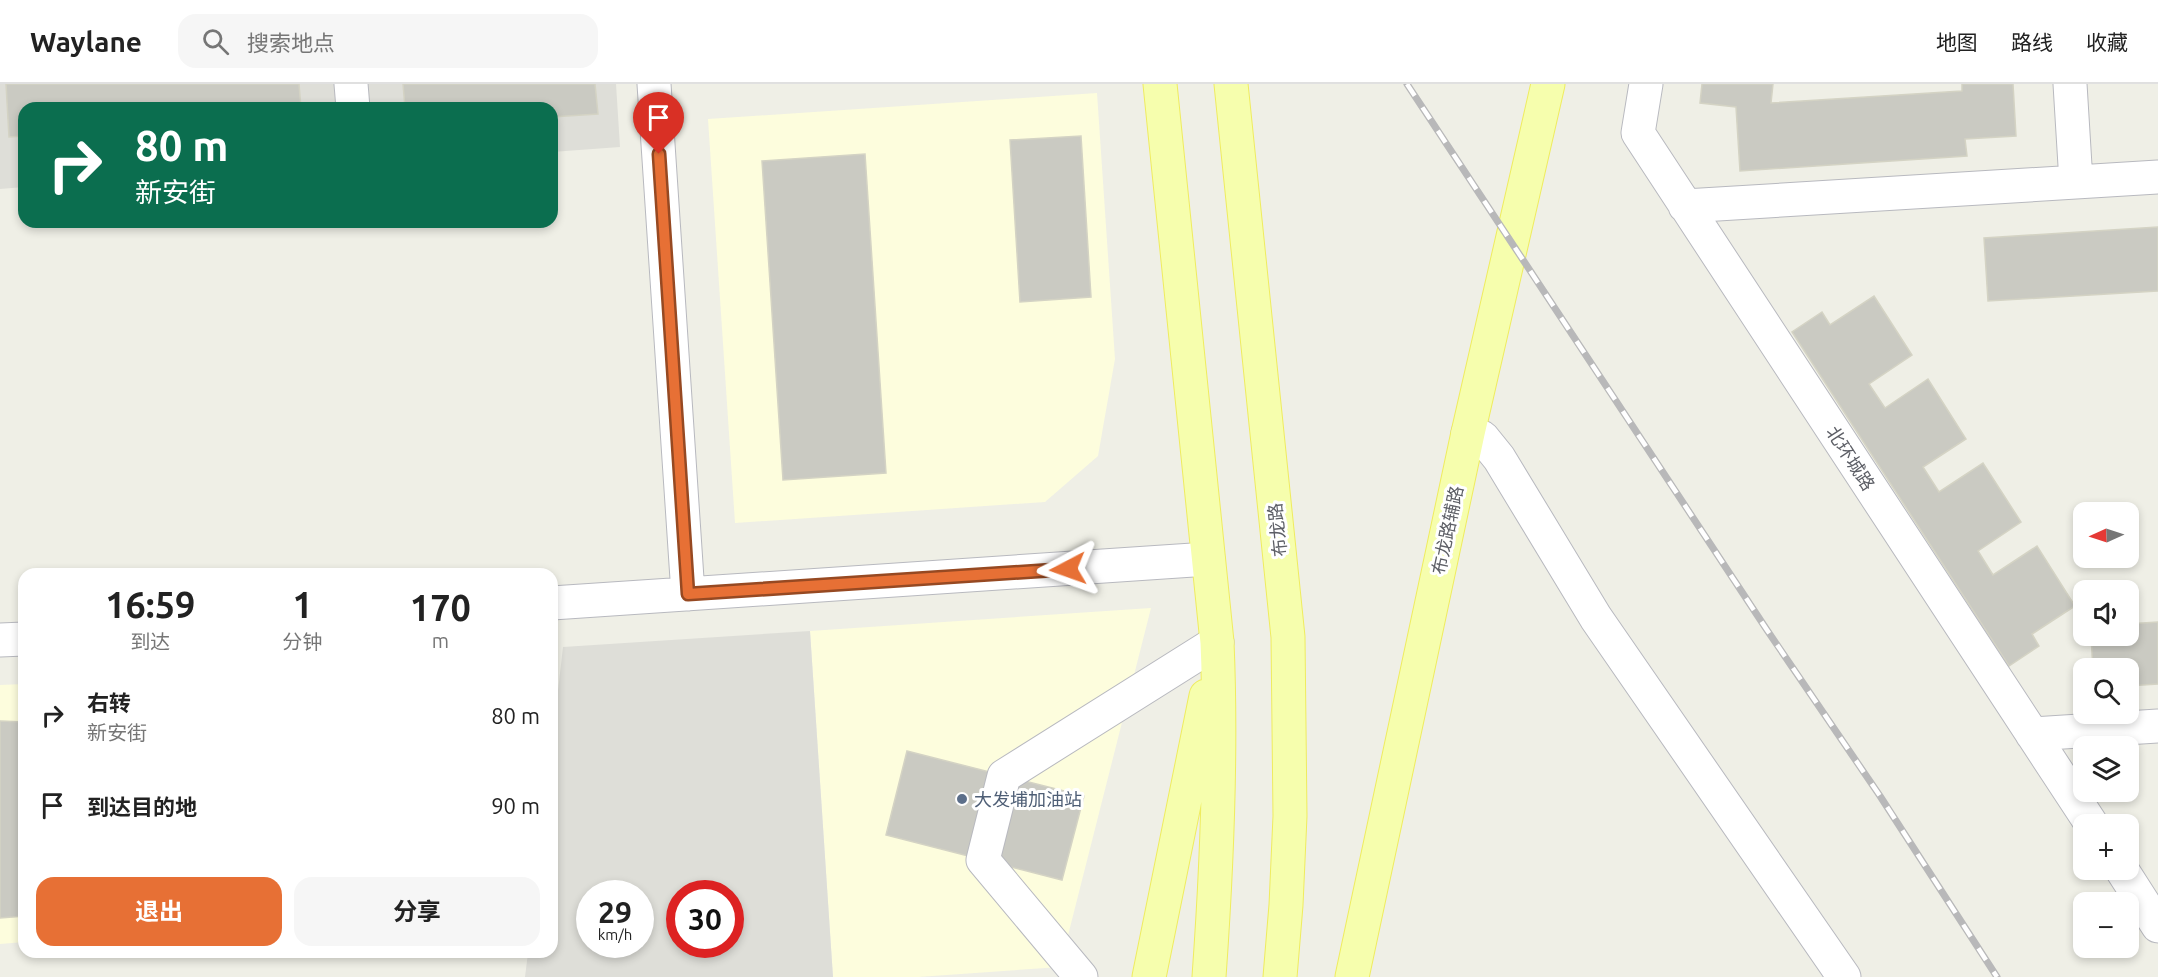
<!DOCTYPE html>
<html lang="zh">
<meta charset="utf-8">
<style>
:root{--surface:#fff;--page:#f6f6f6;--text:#222;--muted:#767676;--line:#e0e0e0;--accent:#e77035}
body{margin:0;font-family:Ubuntu,"Noto Sans SC",sans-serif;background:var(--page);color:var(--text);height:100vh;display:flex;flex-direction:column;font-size:22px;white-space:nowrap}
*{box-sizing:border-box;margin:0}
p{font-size:20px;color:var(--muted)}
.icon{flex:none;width:33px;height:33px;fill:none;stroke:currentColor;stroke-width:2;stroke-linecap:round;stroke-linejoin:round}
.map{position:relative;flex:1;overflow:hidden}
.sheet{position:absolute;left:18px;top:484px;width:540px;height:390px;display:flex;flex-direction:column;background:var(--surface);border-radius:18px;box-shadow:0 3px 9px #0003}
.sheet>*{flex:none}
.guide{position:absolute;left:18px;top:18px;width:540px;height:126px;border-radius:18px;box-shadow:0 3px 9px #0003;background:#0b6e4f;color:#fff;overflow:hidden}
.needle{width:39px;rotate:267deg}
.buttons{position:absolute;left:2073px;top:418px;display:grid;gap:12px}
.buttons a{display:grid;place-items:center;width:66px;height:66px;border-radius:12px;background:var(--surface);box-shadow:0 3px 9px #0003;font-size:30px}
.speed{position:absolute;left:576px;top:796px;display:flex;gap:12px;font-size:30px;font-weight:700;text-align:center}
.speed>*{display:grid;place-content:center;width:78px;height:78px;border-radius:50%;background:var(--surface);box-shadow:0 3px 9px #0003;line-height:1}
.speed small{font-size:15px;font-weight:400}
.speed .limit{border:9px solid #d22;background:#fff;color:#111}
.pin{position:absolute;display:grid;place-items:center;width:51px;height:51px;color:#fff;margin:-62px -26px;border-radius:50% 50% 50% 0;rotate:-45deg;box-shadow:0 0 6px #0007}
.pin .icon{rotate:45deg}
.me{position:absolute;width:66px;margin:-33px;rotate:266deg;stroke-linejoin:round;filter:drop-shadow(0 0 4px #0008)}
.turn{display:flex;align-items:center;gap:21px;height:126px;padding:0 18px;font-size:27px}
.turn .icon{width:78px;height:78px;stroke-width:2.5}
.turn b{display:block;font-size:42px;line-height:51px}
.eta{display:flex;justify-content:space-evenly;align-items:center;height:102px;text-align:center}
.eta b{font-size:36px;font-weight:700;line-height:42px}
.button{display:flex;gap:12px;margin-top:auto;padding:12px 18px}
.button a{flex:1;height:69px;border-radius:18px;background:var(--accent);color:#fff;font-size:24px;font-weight:700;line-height:69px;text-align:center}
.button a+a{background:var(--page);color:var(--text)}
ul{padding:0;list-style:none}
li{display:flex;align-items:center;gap:18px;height:90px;padding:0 18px}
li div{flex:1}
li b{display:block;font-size:22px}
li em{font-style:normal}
header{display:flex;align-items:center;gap:36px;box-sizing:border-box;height:84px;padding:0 30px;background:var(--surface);border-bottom:2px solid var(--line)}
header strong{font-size:28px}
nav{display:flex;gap:33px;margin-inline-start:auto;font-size:21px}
.search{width:420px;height:54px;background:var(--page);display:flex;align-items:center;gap:15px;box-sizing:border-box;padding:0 21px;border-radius:18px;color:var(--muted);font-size:22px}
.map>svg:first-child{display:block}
.commercial{fill:#fdfddd}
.industrial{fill:#deded8;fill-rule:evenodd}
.building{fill:#cacac2;stroke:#d4d3c4;stroke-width:1.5}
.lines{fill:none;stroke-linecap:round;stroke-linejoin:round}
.minor-casing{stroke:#b8b9bf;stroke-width:35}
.major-casing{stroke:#efec5f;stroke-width:35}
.minor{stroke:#fff;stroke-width:33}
.major{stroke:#f6fead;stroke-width:33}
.rail-casing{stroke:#b8b8b9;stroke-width:7}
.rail{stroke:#fff;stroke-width:4.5;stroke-dasharray:14;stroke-linecap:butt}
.route-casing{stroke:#964922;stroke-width:15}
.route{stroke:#e77035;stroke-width:10}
.service-dot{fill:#5c6f8a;stroke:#fff;stroke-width:2}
.labels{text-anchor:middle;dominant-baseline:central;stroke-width:6;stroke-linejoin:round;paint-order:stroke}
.street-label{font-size:18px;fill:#5d5f66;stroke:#fff}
.service-label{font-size:18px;fill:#4e5e75;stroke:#fff;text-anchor:start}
</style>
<header>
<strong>Waylane</strong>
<div class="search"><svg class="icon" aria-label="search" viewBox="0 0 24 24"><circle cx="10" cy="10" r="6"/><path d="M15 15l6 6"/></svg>搜索地点</div>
<nav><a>地图</a><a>路线</a><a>收藏</a></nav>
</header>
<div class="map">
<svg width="2158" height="893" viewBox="0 0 2158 893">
<rect width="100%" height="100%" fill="#efefe6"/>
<path class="commercial" d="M1097,9L1115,275L1098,372L1045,418L735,439L708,35Z
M1151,524L1060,883L918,893H833L810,547Z
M24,600V858L0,860V601Z"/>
<path class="industrial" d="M0,0H616L620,63L552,68V24H24V103L0,105Z
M810,547L833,893H525L528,869L552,868V659L563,563ZM590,810H640V861H590ZM680,810H730V861H680Z"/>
<path class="building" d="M6,0H299L301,24H24V52L9,53Z
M403,0H595L598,30L552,33V24H405Z
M1702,0H1773L1771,19L1962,7V0H2013L2016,52L1965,55L1967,72L1740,87L1736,23L1700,19Z
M1081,52L1091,213L1020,218L1010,56Z
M865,70L886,389L783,396L762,77Z
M2158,143V207L1988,217L1984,154Z
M1874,212L1912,271L1869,300L1885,324L1928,295L1966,355L1923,383L1939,408L1983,379L2021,438L1978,467L1993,491L2037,462L2075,522L2032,550L2039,562L2009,582L1792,248L1822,228L1830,241Z
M2158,538V600L2128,602V585H2093L2091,552H2128V540Z
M0,637L24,638V832L0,834Z
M907,667L1084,712L1062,796L886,751Z"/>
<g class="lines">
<defs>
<path id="minor" d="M351,0L353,24
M654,0L688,510
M1646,0L1638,49L2092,741
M2070,0L2076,98
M1685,122L2158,93
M1468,349L1482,353L1499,374L1596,534L1844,893
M552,519L1208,475
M0,556L24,555
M2032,650L2158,642
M2122,786L2158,842
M1081,893L983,776L1004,692L1217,558"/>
<path id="major" d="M1160,0L1217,558C1222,670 1217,781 1209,893
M1231,0L1288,553L1290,732L1286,821L1280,893
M1149,893L1206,612
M1352,893L1468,349L1548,0"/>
</defs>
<use href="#minor" class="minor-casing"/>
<use href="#major" class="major-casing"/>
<use href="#minor" class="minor"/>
<use href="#major" class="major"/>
<defs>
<path id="rail" d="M1407,0L1767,546L1880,712L1997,893"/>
</defs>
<use href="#rail" class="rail-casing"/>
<use href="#rail" class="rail"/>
</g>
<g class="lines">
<defs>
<path id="route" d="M659,70L688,510L1068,485"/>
</defs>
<use href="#route" class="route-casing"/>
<use href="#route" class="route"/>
</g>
<circle class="service-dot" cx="962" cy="715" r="6"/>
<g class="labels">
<g class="street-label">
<text transform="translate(1851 374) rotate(57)">北环城路</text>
<text transform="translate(1277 446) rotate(-96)">布龙路</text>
<text transform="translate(1447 446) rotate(-78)">布龙路辅路</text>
</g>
<g class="service-label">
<text x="974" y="715">大发埔加油站</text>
</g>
</g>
</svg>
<div class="buttons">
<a><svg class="needle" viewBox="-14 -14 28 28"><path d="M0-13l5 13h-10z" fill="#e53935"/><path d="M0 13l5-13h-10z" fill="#767676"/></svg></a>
<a><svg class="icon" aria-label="sound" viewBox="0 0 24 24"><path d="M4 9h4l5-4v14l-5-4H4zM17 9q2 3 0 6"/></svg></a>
<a><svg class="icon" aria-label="search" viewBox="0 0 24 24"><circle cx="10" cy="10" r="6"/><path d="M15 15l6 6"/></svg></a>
<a><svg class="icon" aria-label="layers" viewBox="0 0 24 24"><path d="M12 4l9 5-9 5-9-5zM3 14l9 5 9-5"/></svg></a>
<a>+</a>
<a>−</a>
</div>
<div class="speed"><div>29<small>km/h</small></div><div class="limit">30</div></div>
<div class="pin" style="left:659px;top:70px;background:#d93025"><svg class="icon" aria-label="arrive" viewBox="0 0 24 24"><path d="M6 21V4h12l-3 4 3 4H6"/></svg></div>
<svg class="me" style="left:1068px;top:485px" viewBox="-20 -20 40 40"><path d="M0-17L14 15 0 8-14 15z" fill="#e77035" stroke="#fff" stroke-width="4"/></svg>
<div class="guide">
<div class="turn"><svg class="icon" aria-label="right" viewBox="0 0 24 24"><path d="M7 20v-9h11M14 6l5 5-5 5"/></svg><div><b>80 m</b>新安街</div></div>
</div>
<section class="sheet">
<div class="eta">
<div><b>16:59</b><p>到达</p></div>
<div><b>1</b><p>分钟</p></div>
<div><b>170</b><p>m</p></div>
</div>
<ul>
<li><svg class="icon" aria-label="right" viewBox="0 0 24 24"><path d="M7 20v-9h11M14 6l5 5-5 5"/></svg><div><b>右转</b><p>新安街</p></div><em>80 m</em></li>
<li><svg class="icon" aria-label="arrive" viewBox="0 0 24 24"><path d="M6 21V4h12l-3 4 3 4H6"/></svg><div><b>到达目的地</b></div><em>90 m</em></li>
</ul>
<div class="button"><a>退出</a><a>分享</a></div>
</section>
</div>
